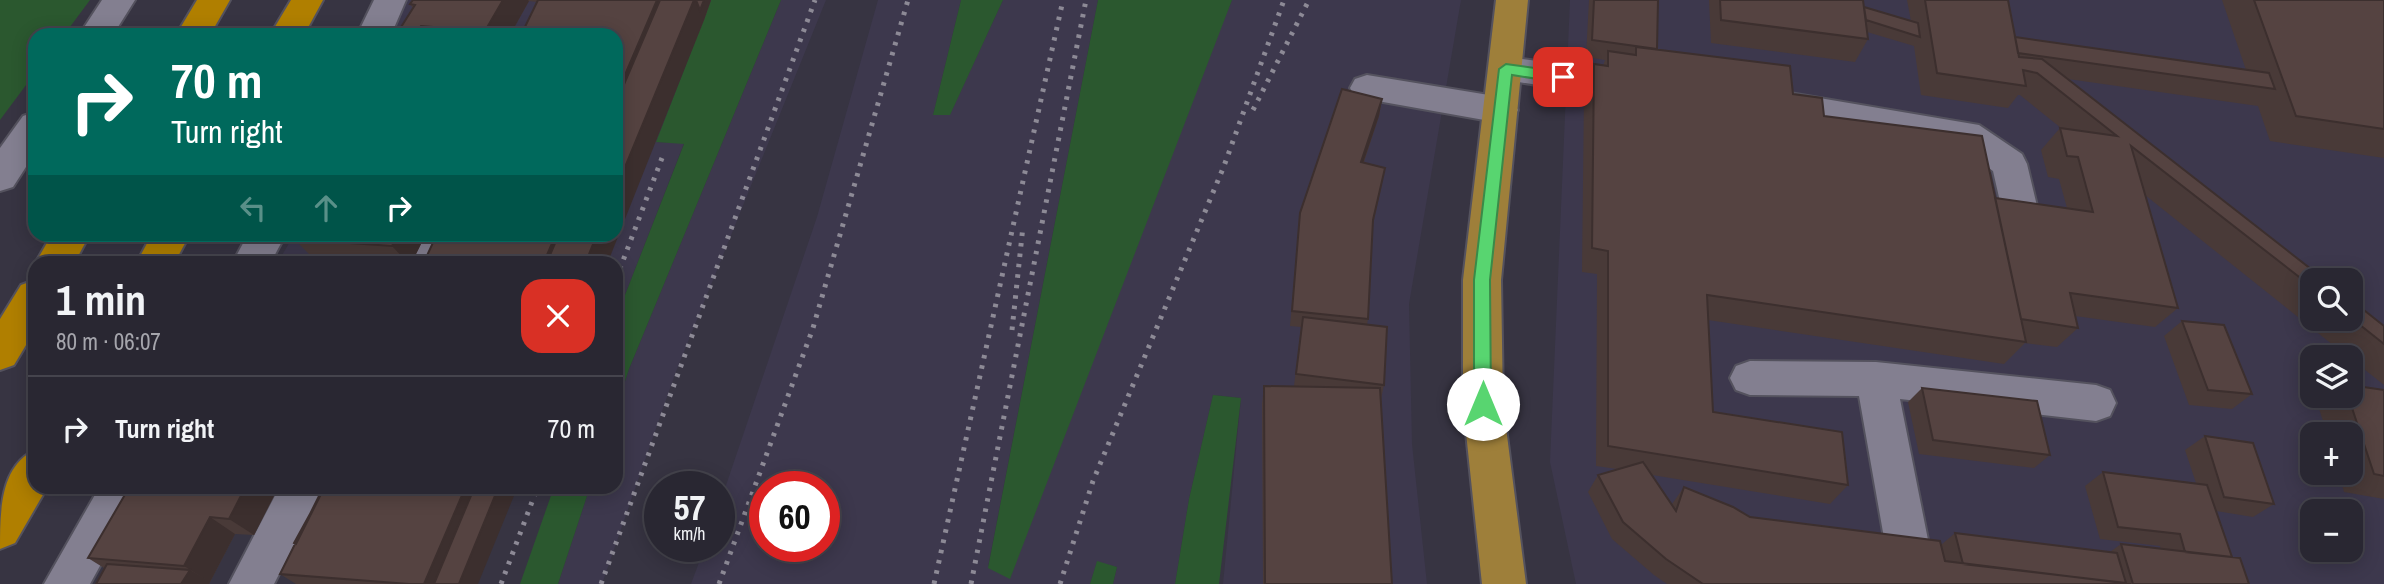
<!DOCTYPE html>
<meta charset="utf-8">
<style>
:root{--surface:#292732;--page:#35333e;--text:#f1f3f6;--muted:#a5a5ac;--line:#45444d}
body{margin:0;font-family:"Archivo Narrow",sans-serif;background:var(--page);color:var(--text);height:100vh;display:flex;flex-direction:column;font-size:26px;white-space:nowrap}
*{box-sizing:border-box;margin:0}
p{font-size:23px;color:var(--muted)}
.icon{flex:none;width:38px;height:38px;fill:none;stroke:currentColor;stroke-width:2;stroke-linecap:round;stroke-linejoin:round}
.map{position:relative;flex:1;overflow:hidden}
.panel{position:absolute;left:28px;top:256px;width:595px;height:238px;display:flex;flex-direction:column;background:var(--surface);border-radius:21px;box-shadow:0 4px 18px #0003,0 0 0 2px var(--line)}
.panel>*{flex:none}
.hud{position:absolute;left:28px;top:28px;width:595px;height:214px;border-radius:21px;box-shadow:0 4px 18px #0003,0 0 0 2px var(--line);background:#00695c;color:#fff;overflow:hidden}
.fabs{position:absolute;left:2300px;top:268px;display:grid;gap:14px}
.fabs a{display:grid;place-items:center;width:63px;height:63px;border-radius:14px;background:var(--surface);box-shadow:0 4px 18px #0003,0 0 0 2px var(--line);font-size:35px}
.speed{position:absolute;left:644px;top:471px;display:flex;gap:14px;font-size:35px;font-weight:700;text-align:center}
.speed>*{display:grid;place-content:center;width:91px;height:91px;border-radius:50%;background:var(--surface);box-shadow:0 4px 18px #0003,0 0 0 2px var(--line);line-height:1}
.speed small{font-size:18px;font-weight:400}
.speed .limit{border:10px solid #d22;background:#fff;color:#111}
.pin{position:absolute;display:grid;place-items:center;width:60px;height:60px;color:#fff;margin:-30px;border-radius:14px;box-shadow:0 4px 10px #0006}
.me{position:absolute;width:77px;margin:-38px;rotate:0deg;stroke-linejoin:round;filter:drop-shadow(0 0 5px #0008)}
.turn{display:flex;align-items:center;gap:24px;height:147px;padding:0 28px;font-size:32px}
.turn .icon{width:91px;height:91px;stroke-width:2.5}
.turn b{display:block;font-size:49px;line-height:60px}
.lanes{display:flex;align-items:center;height:66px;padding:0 28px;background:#0003;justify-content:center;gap:35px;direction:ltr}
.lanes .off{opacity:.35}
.round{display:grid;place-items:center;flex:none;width:74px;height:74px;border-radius:21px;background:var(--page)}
.summary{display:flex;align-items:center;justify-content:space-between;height:119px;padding:0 28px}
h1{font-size:42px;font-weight:800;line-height:52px}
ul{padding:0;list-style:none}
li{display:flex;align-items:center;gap:21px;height:105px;padding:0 28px;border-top:2px solid var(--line)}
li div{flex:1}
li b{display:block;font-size:26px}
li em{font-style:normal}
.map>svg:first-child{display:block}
.built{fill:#3d384d;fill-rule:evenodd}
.green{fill:#2b582f}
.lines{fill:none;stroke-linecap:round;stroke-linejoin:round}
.minor-casing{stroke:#54525e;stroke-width:4}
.major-casing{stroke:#54525e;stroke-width:4}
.highway-casing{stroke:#54525e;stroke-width:4}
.minor{fill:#837f90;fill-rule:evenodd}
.major{fill:#9e7f3a;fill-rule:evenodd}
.highway{fill:#b07f00;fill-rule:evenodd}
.rail{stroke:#8d8a96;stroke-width:5;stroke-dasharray:3.5 7;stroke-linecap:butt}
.wall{fill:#493a38}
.shaded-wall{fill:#3c2f2e}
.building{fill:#554341;stroke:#3c2f2e;stroke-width:2}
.route{fill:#58d570;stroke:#398a49;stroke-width:2}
</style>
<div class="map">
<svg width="2384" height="584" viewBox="0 0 2384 584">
<rect width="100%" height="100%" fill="#373442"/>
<path class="built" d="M404,0H711L656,142L684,143L616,318V262H278L294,235L616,234V35H390Z
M781,0H826L675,374L602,584H558L590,487L616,486V409L629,369Z
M878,0H961L933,115L950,114L1003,0H1098L988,567L1232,0H1461L1409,304L1412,444L1427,584H1223L1241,398L1213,395L1189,499L1175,584H1113L1117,567L1097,562L1090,584H691L705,546H719V506L817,217ZM765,486H824V546H765Z
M1570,0H2384V584H1576L1550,462ZM2312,280H2350V318H2312ZM2312,357H2350V396H2312ZM2312,434H2350V472H2312ZM2312,511H2350V550H2312Z"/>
<path class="green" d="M0,0H90L64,35H35V73L0,120Z
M711,0H781L629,369L616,409V318L684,144L656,142Z
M961,0H1003L950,115H933Z
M1098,0H1232L1010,579L988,568Z
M1213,395L1241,398L1219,584H1175L1189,499Z
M554,487H590L558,584H520Z
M1097,561L1117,567L1113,584H1090Z"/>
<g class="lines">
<defs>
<path id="minor" d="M102,0H135L113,35H79Z
M374,0H406L391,35H357Z
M1506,57L1599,69L1611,73L1616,82L1611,91L1599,95L1494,78L1489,69L1494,60Z
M1367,75L1501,97L1513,101L1518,110L1513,119L1501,123L1355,97L1350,88L1355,79Z
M1778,91L1979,125L2022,154L2027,164L2037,206L2032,216L2019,221L2006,216L2001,206L1993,171L1958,146L1766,113L1761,104L1766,95Z
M35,112V153L13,187L0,191V148L23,116Z
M248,234H286L271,262H233Z
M417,234H454L440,262H402Z
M1750,361L1876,362L2096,385L2110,390L2116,403L2110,416L2096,421L1900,399L1931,555L1924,570L1909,576L1894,570L1887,555L1859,396L1750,395L1736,390L1730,378L1736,366Z
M100,486H144L90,584H44Z
M280,486H324L274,584H229Z"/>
<path id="major" d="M1496,0H1528L1501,280L1503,404L1526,584H1482L1463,404V280Z"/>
<path id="highway" d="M197,0H230L210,35H176Z
M291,0H323L304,35H270Z
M52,234H90L75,262H36Z
M152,234H190L175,262H137Z
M35,280V330L14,365L0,370V319L21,285Z
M35,450V486H48L15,543L0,549C0,512 0,466 35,450Z"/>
</defs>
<use href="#minor" class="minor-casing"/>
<use href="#major" class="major-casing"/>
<use href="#highway" class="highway-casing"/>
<use href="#minor" class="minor"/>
<use href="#major" class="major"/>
<use href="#highway" class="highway"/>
<path class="rail" d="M1253,110L1309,0
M616,279L662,158
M1012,330L1023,226
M501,584L538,486
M601,584L815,0
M719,584L813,328L908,0
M934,584L1063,0
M971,584L1086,0
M1060,584L1093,481L1224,166L1284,0"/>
</g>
<path class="wall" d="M413,0H711L704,20L616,234L537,2L529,1L510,35H396L413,8L410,4Z
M1589,0H1658L1657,49L1793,94L1824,116L1995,198L2067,208L2059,179L2048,177L2041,150L2060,128H2061L2020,95H2018L2008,108L1921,95L1914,46L1867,32L1868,39L1855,62L1711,43L1709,0H1863L1864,7L1911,21L1907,0H2008L2015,37L2246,70L2222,0H2384V158L2270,141L2258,106L2068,79L2312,280V318H2350V299L2384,326V385L2350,358V357H2348L2145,195L2178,308L2155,327L2075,316L2078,328L2057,347L2025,343L2004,364L1708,320L1713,412L1848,485L1830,504L1652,475L1672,504L1684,487L1750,517L1941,545L1955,533L2110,552L2121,544L2161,549L2160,546L2100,539L2085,486L2103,472L2196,483L2185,450L2205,436L2274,504L2253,517L2216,511L2232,557L2249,584H1667L1654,575L1612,539L1588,492L1598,475L1617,469L1596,466L1597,274L1582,272L1584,90L1594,64L1603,66L1605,60L1586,57Z
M1382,99L1379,116L1364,162L1382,184L1373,224L1368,319L1367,325L1384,385L1381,399L1392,584H1263L1262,404L1264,386H1294L1301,327L1290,326L1300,213Z
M426,234L412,262H357L314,259L294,239Z
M2182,321L2252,394L2232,409L2189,405L2164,336Z
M1922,388L2050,455L2034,468L1919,454L1908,402Z
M2384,390V499L2344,492L2338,472H2350V434H2327L2317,402L2327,396H2350Z
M279,486L254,535L235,534L209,584L104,568L88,558Z
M294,543L478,584H296L280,574L295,544Z"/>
<path class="shaded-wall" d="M503,0H528L529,1L510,35H487L485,31Z
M657,0H664L616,153V96Z
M694,0H711L704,20L608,262H586L597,234H616V189Z
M421,26L427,35H416Z
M1382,99L1379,116L1358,178L1361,162Z
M398,234H426L412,262H407L392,246Z
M556,234H582L570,262H544Z
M246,486H279L254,535L229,519Z
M466,486H494L454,584H424Z
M499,486H518L478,584H459Z
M210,517L235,534L210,582L184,566Z
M190,570L210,582L209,584H181Z"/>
<path class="building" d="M413,0H503L485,31L421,26L416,35H396L415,5L410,4Z
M538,0H657L616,96V35H521Z
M660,0H694L616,189V103Z
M696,0H704L700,10Z
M1594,0H1658L1657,49L1592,40Z
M1720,0H1863L1868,39L1721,20Z
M1925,0H2008L2019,57L2042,59L2325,280H2312V287L2131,146L2178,308L2070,293L2078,328L2021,319L1995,198L2093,212L2078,157L2067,156L2060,128L2117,136L2037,73L2023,70L2026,86L1937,73Z
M2254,0H2384V129L2296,116Z
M1864,7L1918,23L1920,37L1866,20Z
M424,32L473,35H422Z
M2015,37L2269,73L2275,89L2018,53Z
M1636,47L1790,66L1793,94L1822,98L1824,116L1982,136L2026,342L1707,295L1713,412L1842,432L1848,485L1608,446V251L1592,248L1594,64L1608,66V51L1636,55Z
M1342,89L1382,99L1361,162L1385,168L1373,220L1368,319L1292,311L1300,213Z
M296,234H398L392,246L294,239Z
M437,234H556L544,262H424Z
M559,234H597L586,262H547Z
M2350,299L2384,326V344L2350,317Z
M1303,317L1387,327L1384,385L1296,374Z
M2182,321L2224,325L2252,394L2208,390Z
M2350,385L2384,390V476L2374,474L2348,396H2350Z
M1264,386L1380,388L1392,584H1265Z
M1922,388L2037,401L2050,455L1933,440Z
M2205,436L2253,443L2274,504L2224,497Z
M1643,462L1676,511L1684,487L1733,507L1750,517L1940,541L1945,561L2131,584H1703L1666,559L1623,522L1598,475Z
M2103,472L2207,485L2232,557L2185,552L2180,534L2118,527Z
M130,486H246L229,519L210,517L184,566L88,558Z
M324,486H466L424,584H409L280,574Z
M475,486H499L459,584H434Z
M321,494L296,544L294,543Z
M1955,533L2117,553L2126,583L1963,564Z
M2121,544L2240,558L2249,584H2133Z
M107,564L190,570L181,584H96Z"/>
<path class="route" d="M1506,64L1563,72L1570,77L1563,83L1512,75L1490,280L1491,404L1489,410L1483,412L1477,410L1474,404V280L1499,69Z"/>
</svg>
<div class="fabs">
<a><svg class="icon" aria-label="search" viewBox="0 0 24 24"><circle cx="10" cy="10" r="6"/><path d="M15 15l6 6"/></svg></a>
<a><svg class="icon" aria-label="layers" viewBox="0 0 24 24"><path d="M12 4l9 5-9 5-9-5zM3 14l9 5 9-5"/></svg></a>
<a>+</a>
<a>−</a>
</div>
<div class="speed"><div>57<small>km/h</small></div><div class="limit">60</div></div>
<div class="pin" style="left:1563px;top:77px;background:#d93025"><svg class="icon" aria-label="arrive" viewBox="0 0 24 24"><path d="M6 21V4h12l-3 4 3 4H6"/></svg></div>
<svg class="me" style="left:1483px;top:404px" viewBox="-20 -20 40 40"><circle r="19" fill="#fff"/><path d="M0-13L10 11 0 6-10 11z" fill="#58d570"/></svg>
<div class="hud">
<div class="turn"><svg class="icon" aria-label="right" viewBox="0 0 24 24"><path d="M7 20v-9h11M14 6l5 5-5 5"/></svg><div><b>70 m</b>Turn right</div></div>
<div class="lanes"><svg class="icon off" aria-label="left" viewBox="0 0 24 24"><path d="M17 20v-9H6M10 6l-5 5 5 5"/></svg><svg class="icon off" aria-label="ahead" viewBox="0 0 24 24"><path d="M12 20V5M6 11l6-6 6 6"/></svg><svg class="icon" aria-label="right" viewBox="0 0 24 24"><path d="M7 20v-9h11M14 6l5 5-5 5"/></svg></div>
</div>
<section class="panel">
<div class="summary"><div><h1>1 min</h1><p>80 m · 06:07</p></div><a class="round" style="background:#d93025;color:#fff"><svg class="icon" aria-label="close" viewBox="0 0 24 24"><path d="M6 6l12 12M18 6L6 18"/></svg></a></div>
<ul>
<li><svg class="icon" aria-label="right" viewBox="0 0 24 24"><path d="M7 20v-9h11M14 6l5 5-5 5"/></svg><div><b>Turn right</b></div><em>70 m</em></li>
</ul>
</section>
</div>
